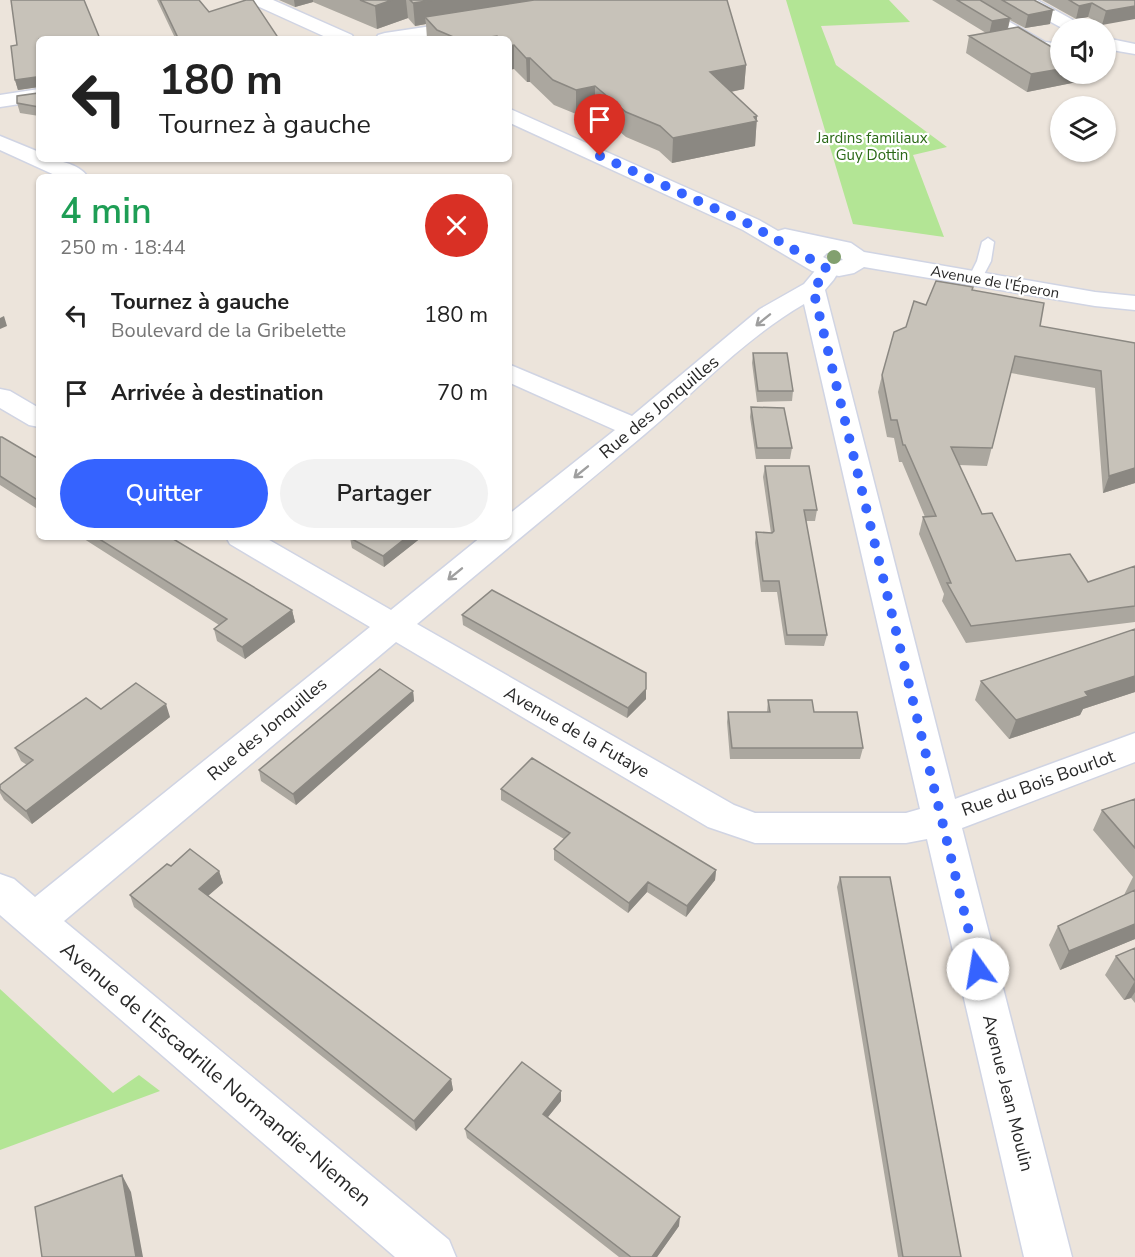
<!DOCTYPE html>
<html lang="fr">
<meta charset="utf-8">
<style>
:root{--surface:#fff;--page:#f2f2f2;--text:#222;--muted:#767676;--accent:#3563ff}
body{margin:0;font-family:"Nunito Sans",sans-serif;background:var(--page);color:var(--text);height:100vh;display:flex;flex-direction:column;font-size:22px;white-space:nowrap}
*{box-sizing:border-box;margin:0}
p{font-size:20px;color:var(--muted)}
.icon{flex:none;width:33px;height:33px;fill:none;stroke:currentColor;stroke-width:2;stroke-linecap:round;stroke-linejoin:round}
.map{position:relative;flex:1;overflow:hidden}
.drawer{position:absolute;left:36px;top:174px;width:476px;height:366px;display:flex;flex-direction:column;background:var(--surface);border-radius:9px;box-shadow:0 2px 4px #0004}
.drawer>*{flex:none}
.top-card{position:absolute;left:36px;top:36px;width:476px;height:126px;border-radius:9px;box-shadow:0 2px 4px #0004;background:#fff;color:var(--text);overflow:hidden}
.controls{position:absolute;left:1050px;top:18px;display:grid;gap:12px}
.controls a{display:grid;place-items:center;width:66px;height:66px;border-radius:50%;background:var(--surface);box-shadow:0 2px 4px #0004;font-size:30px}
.pin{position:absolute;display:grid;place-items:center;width:51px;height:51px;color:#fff;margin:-62px -26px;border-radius:50% 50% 50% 0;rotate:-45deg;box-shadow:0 0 6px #0007}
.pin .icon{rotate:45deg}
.me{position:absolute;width:66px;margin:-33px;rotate:347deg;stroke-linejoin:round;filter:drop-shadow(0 0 4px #0008)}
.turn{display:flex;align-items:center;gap:21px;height:126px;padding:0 24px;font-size:27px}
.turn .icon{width:78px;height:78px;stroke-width:2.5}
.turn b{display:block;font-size:42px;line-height:51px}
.round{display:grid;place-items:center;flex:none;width:63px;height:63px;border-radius:32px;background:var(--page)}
.overview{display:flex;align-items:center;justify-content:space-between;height:102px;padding:0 24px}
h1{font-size:36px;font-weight:600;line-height:45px;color:#1e9e55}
.action{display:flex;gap:12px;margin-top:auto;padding:12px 24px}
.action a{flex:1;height:69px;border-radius:36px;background:var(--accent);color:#fff;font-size:24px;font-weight:600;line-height:69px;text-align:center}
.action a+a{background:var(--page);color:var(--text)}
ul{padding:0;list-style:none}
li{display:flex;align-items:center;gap:18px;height:78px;padding:0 24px}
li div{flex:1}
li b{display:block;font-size:22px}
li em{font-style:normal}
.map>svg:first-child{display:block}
.green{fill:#b3e595}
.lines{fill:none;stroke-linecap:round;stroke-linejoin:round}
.service-casing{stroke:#d0d4e3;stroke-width:3}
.minor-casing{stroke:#d0d4e3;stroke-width:3}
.secondary-casing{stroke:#d0d4e3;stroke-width:3}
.service{fill:#fff;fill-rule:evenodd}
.minor{fill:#fff;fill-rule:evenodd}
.secondary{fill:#fff;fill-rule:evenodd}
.tree{fill:#82a06f}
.wall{fill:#aba79f}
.shaded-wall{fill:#8b8882}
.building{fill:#c7c2b9;stroke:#8b8882;stroke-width:1.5}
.oneway{stroke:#9f9f9f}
.route{stroke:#3563ff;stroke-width:10;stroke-dasharray:0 18}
.labels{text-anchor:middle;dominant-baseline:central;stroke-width:4.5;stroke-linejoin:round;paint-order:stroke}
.far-park-label{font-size:15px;fill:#2b6917;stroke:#fff}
.far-street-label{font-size:15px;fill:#292929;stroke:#fff}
.street-label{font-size:18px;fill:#292929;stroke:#fff}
.near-street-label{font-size:21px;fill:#292929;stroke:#fff}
</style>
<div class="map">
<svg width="1135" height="1257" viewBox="0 0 1135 1257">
<rect width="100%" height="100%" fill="#ece4db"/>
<path class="green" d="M786,0H889L910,22L821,26L836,65L947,147L913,155L944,237L853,224Z
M0,989L113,1093L139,1075L160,1091L0,1150Z"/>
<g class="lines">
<defs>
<path id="service" d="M959,0H971L1045,42L1060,44V50L1038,47Z
M988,238L994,242L991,261L980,282H970L968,279L977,261L982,242Z"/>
<path id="minor" d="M1015,0H1037L1080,24L1083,28H1062L1018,4Z
M472,20L478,21L481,25L478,29L419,39H376L378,35L385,33Z
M1106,38L1135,44V54L1106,49Z
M39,89V101L0,107V95Z
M0,136L39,152V159C54,159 79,163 88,177H59L0,150Z
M826,261L835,263C842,274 832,281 825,290L955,799L1135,733V762L962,828L1072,1257H1024L927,839L906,843H755L708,827L396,642L64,921L449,1240L456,1257H395L0,915V874L14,879L35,897L370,627L230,544L226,537H264L391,610L481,537H508V515L615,430L508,382V364L632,416L760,309L804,284L814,272L817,263ZM804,304L920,809L906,813H755L734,805L417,624C493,560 569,498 645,434C696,391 745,338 804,304Z
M0,389L10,391L39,408V427L29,425L0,408Z"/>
<path id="secondary" d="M250,0H273L352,35L354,39H330L253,4Z
M508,108L759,220L778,231L785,229L851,243L864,252L1095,292L1135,296V310L1095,306L864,267L854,273L839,276L812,271L743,230L508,122ZM827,253L837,254L843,260L833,262L823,257Z"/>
</defs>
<use href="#service" class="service-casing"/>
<use href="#minor" class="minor-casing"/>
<use href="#secondary" class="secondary-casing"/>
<use href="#service" class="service"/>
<use href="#minor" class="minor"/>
<use href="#secondary" class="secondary"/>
</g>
<circle class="tree" cx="834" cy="257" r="7"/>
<path class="wall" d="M157,0H199L209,12L279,39L175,38Z
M279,0H727L746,65L744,89L731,92L757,116L755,146L672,163L659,151L626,137L595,111L576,114L554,105L530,82H527L514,69L508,70V39H427L426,24L415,26L408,18L377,29L313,2L295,7Z
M932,0H1034L1050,24L1025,28L1010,20L1008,29L1060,74H1079L1077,82L1027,92L966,53L969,36L986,33Z
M1042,0H1135L1102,25L1088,17L1076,19Z
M39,39V116L20,113L17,103L38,93V87L18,90L15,80Z
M972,290L1040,326L1135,343V483L1103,493L1095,388L1011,373L987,466L959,465L982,514L1016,561L1088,582L1135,566V622L966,643L942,601L944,594L919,534L923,517H925L902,462H899L894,438L887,437L878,392L882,375L906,327L926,305Z
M753,353L793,391L792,401L757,402L752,363Z
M751,407L792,448L790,459H756L750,417Z
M0,437L39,459V510L0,485Z
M765,466L817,510L815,521H806L827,635L824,646L785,645L777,592H761L755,543L756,532L771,533L763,477Z
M81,537H170L292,610L295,622L245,659L217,641L214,629L219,625Z
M422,537L384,567L352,548L350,538Z
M462,615L646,699L627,718L463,625Z
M1135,629V692L1083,709L1080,715L1009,739L975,700L981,681Z
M413,691L414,701L296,805L261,781L259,770Z
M768,700L814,712L863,748L860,759H730L727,722L728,712H767Z
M101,709L170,717L32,824L4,800L0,793V785L27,765L21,761L15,748Z
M501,789L716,870L715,880L686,917L647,892L628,913L554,860V849L564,839L501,800Z
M1135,799V939L1060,970L1049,945L1058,926L1124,895L1133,877L1093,830L1102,810Z
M171,866L219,871L223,883L208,896L451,1079L453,1090L416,1131L134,907L130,895Z
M840,877L961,1257H898L837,887Z
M1135,948V1003L1131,998L1124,1000L1105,975L1116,956Z
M561,1101L548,1117L679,1226L657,1257H619L467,1138L465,1129Z"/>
<path class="shaded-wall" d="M294,0H313V2L295,7Z
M392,0H406L408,18L377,29L375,6Z
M434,0H583L425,17L426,24L415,26L413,3Z
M1092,3L1088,17L1076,19L1079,6Z
M1135,6V19L1102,25L1106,11Z
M1053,10L1050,24L1025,28L1028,15Z
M1010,18L1007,31L989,35L992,21Z
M497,36V39H476Z
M514,45V69L508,70V46Z
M526,58H530V82H527Z
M746,65L744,89L709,96L710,72Z
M1060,69V74H1079L1077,82L1027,92L1031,74Z
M36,77L39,87L18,90L15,80Z
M595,86V111L576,114V90Z
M757,116L755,146L672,163L673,138Z
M4,316L7,326L0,329V318Z
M1135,468V483L1103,493L1109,476Z
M407,537H422L384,567L383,556Z
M292,610L295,622L245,659L242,647Z
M1135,676V692L1083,709L1080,715L1009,739L1016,720L1085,692Z
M646,689V699L627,718L628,708Z
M413,691L414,701L296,805L293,794Z
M166,704L170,717L32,824L26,811Z
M716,870L715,880L686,917L687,906Z
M219,871L223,883L203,900L199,889Z
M648,882L647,892L628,913L629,903Z
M1135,924V939L1060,970L1069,951Z
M1135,981V992L1131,998L1124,1000Z
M451,1079L453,1090L416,1131L414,1121Z
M561,1091V1101L543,1123V1114Z
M122,1175L131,1192L143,1257H136Z
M680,1217L679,1226L657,1257H652Z"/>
<path class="building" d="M11,0H84L100,39H39V107L17,103V96L38,93L39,79L36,77L15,80L11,46L17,45Z
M160,0H199L209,12L246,0H253L279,39H171L178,38Z
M360,0H392L375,6Z
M410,0H434L413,3Z
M534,0H727L746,65L710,72L757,116L754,117L757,121L673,138L660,126L626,112L595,86L576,90L553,80L530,58H526L514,45L508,46V39H500L497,36L476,39H458L437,30L425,17Z
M957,0H980L1010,18L992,21Z
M1002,0H1034L1053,10L1028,15Z
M1069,0H1135V6L1106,11L1092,3L1079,6Z
M1018,27L1060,52V69L1031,74L969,36Z
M936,281L973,287L972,290L1044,303L1040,326L1135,343V468L1109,476L1101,371L1015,356L992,448L951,447L982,514L992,513L1016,561L1070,554L1088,582L1135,566V606L971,626L947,583H951L923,517L936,516L905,445H903L897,420H891L882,375L894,332L906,327L914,301L926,305Z
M753,353H787L793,391H758Z
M751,407L784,408L792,448H757Z
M0,437H2L39,459V501L0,476Z
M765,466H809L817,510H804L827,635H787L779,581H763L756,532L772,533L774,531Z
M96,537H170L292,610L242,647L214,629L227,619Z
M352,537H407L383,556L350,538Z
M492,590L646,673V689L628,708L462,615Z
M1135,629V676L1085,692L1088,696L1016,720L981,681Z
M380,669L413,691L293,794L259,770Z
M136,683L166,704L26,811L0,789V785L33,760L15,748L86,698L101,709Z
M768,700H812L814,712H857L863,748H732L728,712H770Z
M532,758L716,870L687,906L648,882L629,903L554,849L570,833L501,789Z
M1135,799V848L1102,810Z
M190,849L219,871L199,889L451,1079L414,1121L130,895L167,864L171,866Z
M840,877H890L961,1257H903Z
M1135,890V924L1069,951L1058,926Z
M1135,948V981L1116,956Z
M522,1062L561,1091L543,1114L680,1217L652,1257H631L465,1129Z
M122,1175L136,1257H42L35,1207Z"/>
<defs><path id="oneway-shaft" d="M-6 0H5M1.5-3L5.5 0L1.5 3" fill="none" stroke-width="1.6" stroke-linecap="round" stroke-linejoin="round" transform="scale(1.5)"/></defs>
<g class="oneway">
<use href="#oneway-shaft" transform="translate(763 320) rotate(141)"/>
<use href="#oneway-shaft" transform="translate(581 472) rotate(141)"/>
<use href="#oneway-shaft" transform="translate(455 574) rotate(141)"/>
</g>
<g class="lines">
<path class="route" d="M600,156L751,225L826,268V273L813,289L978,969"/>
</g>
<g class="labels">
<g class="far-park-label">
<text x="872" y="138">Jardins familiaux<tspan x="872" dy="17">Guy Dottin</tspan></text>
</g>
<g class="far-street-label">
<text transform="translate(995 282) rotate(10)">Avenue de l'Éperon</text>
</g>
<g class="street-label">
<text transform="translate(659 407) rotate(-40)">Rue des Jonquilles</text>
<text transform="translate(267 729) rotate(-40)">Rue des Jonquilles</text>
<text transform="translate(577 732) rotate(30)">Avenue de la Futaye</text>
<text transform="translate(1038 783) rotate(-20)">Rue du Bois Bourlot</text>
<text transform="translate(1008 1093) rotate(76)">Avenue Jean Moulin</text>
</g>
<g class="near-street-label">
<text transform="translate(216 1074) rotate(40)">Avenue de l'Escadrille Normandie-Niemen</text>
</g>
</g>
</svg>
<div class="controls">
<a><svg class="icon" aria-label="sound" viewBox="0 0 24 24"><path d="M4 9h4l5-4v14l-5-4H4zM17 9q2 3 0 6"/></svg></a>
<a><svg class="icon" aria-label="layers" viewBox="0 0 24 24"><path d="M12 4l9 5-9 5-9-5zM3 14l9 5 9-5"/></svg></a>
</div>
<div class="pin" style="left:600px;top:156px;background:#d93025"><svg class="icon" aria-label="arrive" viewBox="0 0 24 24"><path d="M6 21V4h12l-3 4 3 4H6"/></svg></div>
<svg class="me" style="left:978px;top:969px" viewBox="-20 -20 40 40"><circle r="19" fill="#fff"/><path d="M0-13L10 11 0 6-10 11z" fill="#3563ff"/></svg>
<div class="top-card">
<div class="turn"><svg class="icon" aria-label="left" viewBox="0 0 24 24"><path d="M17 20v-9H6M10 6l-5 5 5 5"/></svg><div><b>180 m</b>Tournez à gauche</div></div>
</div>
<section class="drawer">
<div class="overview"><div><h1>4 min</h1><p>250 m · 18:44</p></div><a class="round" style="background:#d93025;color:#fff"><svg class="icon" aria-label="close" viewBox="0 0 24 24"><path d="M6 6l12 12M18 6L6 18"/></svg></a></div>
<ul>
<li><svg class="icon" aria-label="left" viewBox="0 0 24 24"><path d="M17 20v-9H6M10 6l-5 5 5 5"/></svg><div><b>Tournez à gauche</b><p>Boulevard de la Gribelette</p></div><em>180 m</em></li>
<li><svg class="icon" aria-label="arrive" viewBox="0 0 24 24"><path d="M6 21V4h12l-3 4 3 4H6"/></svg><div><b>Arrivée à destination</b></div><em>70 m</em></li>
</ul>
<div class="action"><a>Quitter</a><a>Partager</a></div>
</section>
</div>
